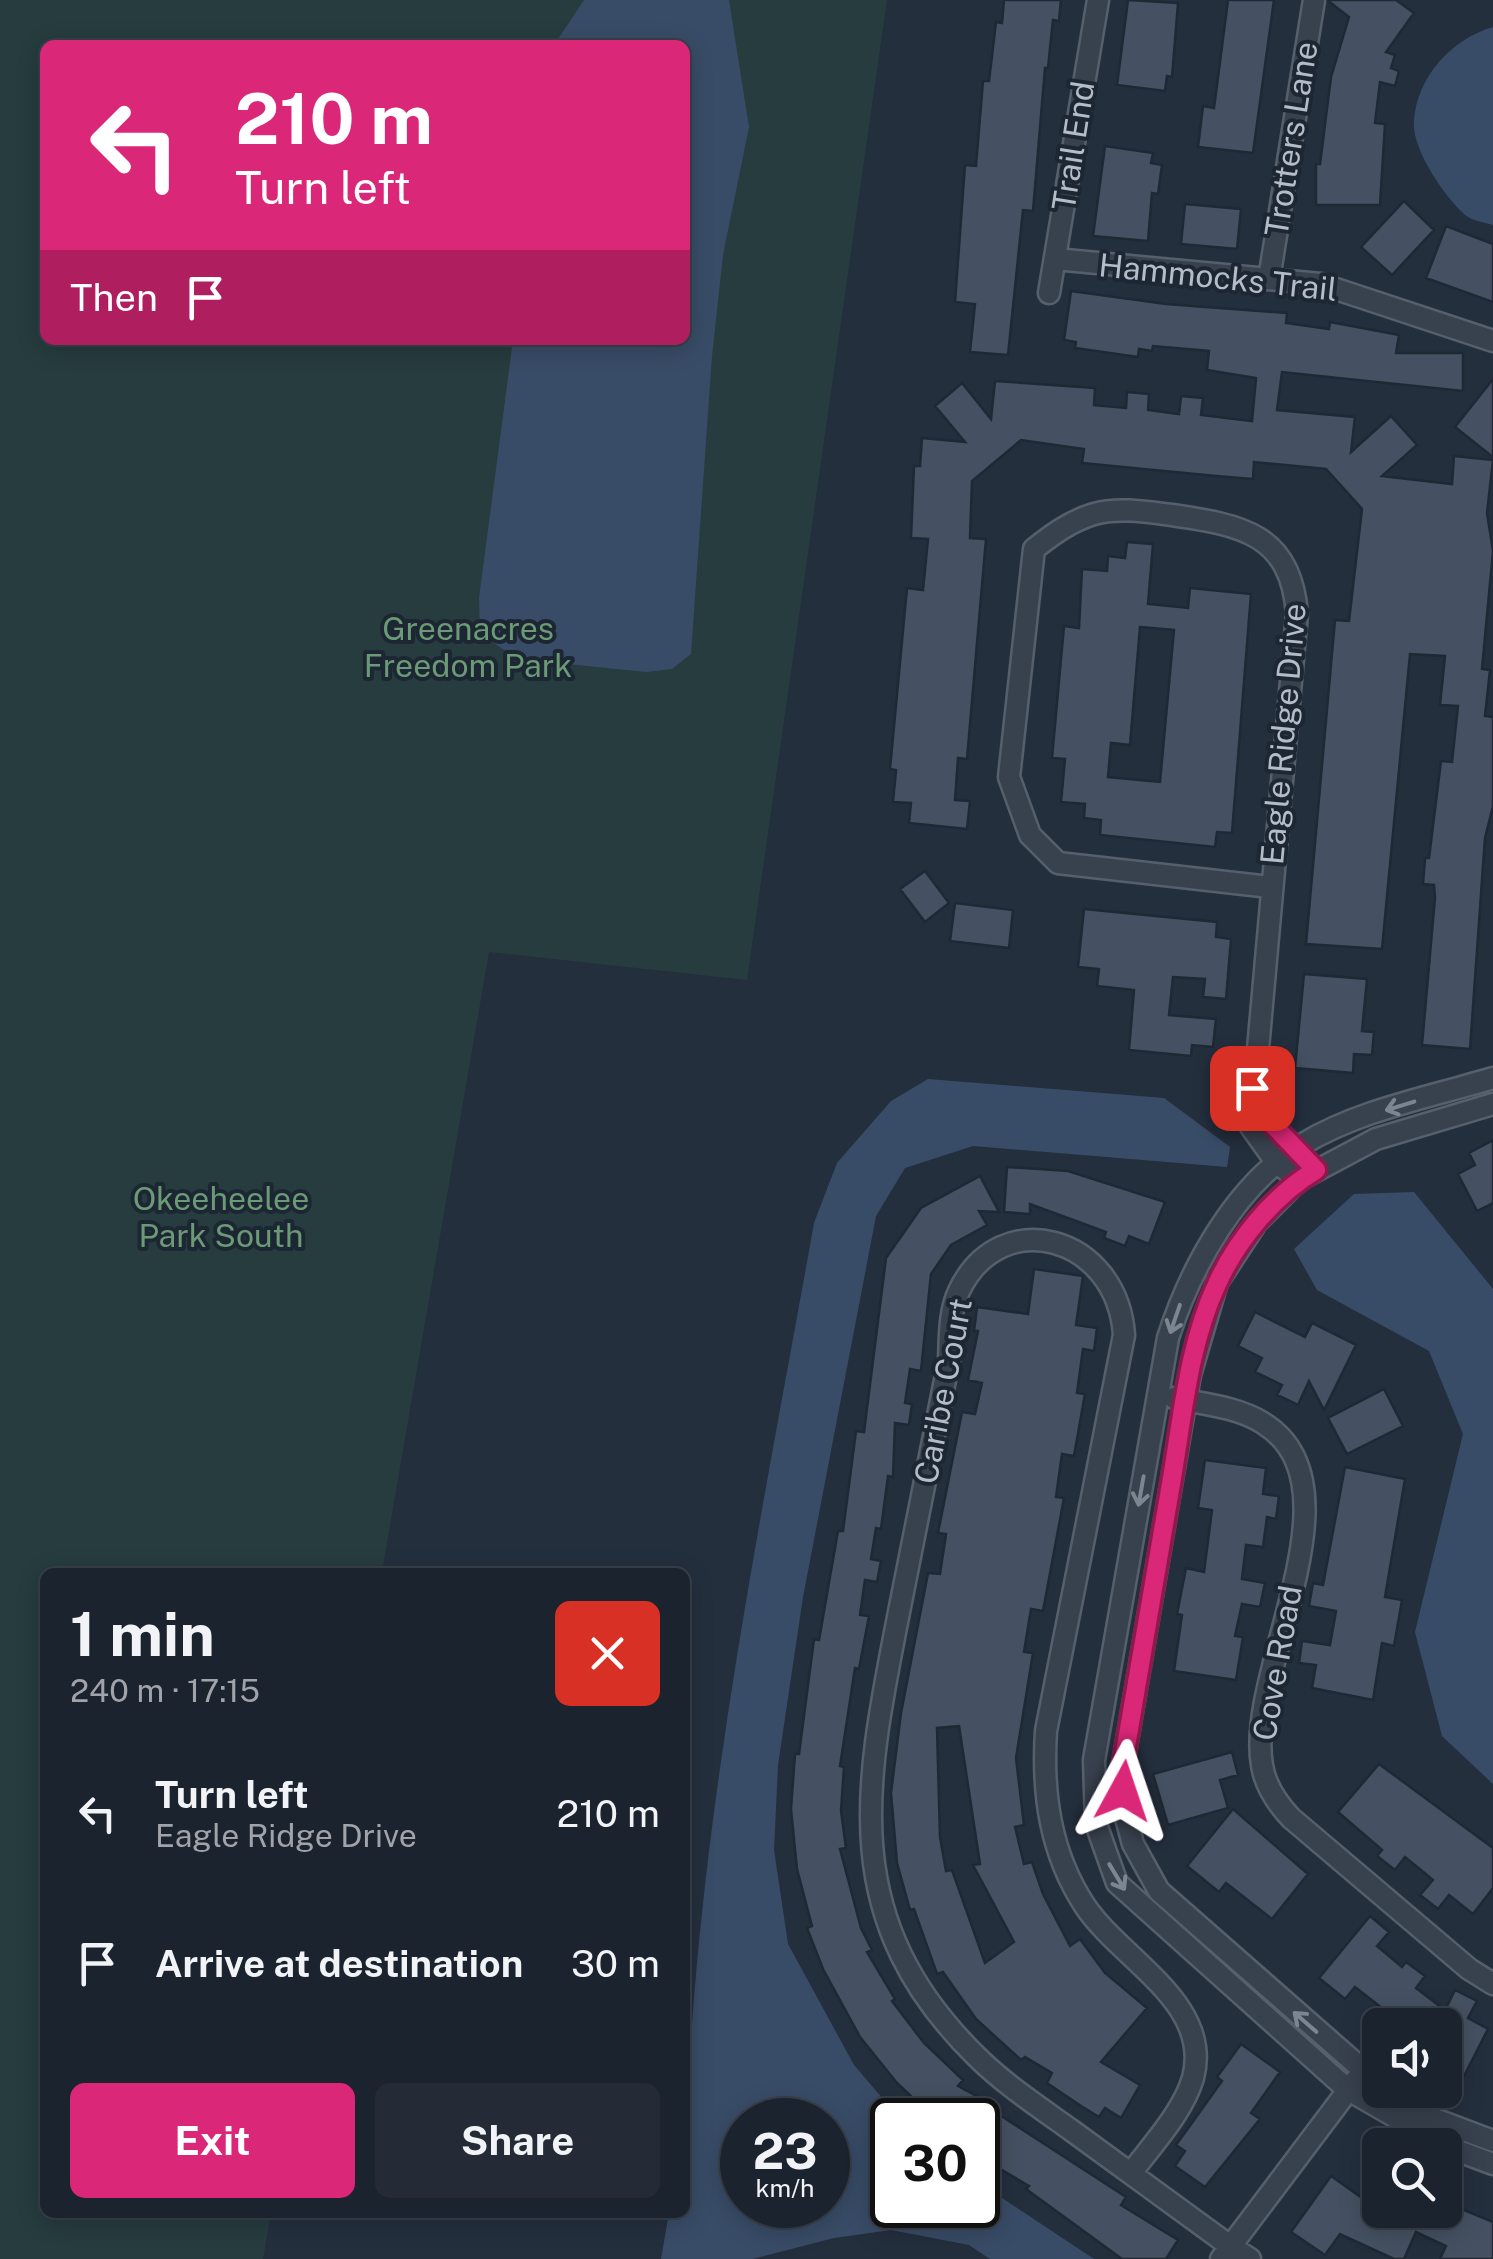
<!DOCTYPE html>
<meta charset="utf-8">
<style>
:root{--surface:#1b232e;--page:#242b36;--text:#f1f3f6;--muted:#a0a4aa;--line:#39404a;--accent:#db2777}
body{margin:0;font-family:"Public Sans",sans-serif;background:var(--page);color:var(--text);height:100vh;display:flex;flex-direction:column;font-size:38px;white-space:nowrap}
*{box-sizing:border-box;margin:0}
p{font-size:32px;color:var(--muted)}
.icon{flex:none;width:55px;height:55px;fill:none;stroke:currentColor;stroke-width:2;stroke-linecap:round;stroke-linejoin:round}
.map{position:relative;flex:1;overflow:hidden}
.details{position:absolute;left:40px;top:1568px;width:650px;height:650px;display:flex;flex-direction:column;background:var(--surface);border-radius:15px;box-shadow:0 5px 25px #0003,0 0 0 2px var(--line)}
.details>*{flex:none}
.guide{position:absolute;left:40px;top:40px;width:650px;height:305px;border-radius:15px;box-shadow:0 5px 25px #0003,0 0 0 2px var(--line);background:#db2777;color:#fff;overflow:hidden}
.fabs{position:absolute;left:1362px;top:2008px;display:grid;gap:20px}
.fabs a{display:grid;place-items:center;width:100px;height:100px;border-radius:15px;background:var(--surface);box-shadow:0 5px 25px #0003,0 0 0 2px var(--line);font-size:50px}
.speed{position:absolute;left:720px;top:2098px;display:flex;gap:20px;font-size:50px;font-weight:700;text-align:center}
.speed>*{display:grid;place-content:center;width:130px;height:130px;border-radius:50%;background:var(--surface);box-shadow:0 5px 25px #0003,0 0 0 2px var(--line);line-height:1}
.speed small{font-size:25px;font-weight:400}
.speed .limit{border:5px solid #111;border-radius:15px;background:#fff;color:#111}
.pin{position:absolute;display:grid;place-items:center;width:85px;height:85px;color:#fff;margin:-42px;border-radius:20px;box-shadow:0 5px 15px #0006}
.me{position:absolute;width:110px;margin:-55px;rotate:5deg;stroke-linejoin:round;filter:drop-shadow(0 0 8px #0008)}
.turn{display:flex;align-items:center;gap:35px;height:210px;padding:0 30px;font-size:45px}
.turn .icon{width:130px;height:130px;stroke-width:2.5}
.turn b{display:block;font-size:70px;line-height:85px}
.then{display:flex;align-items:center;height:95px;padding:0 30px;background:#0003;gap:20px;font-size:38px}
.round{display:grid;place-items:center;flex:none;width:105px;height:105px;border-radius:15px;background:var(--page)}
.headline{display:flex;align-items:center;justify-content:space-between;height:170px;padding:0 30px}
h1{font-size:60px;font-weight:700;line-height:75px}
.action{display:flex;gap:20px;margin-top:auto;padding:20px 30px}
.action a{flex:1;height:115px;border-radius:15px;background:var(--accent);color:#fff;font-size:40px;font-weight:700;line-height:115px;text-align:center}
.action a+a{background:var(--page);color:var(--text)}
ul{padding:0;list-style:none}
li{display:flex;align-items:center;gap:30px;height:150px;padding:0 30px}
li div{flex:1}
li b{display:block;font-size:38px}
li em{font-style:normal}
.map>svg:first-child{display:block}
.green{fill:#263c3f;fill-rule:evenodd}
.water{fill:#394c67;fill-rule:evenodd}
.building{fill:#455162;stroke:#1f2835;stroke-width:2.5;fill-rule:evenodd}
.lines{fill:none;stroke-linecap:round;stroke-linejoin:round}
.minor-casing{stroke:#565f6c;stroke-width:25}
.minor{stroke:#38414e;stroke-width:20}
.oneway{stroke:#7c8592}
.route-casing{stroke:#8e194d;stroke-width:25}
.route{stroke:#db2777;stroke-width:18}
.labels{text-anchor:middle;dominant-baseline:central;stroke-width:8;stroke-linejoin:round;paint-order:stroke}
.street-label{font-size:32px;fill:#b4bcc9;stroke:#1d2633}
.park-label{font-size:32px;fill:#6b9a76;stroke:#1d2633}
</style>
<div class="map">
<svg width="1493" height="2259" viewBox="0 0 1493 2259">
<rect width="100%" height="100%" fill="#242f3e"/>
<path class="green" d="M0,0H887L747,980L489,952L382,1572H45V2212L271,2213L263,2259H0ZM45,45H685V340H45Z"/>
<path class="water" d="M584,0H729L749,127L723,255L712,356L691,654L672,669L646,672L518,659L480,634L479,598L513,340H685V45H554Z
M1493,27V225C1484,222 1471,221 1464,214C1445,197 1411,148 1414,121C1417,76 1452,39 1493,27Z
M928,1079L1164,1098L1230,1147L1227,1167L973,1146L905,1168L876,1216L803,1597L778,1765L774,1850L788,1944L854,2065L901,2120H892V2205H978V2182L1094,2259H990L969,2245L891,2230L834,2238L752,2259H661L669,2213L685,2212C685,1880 756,1549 814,1223L837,1163L891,1101ZM742,2120H828V2205H742Z
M1414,1192L1493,1289V1784L1442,1736L1415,1632L1463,1434L1429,1351L1317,1290L1294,1249L1354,1194Z"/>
<path class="building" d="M1004,0H1061L1059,21L1053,20L1048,68H1045L1033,211L1023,210L1008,355L970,352L975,304L955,302L965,165L976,166L983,81H989L996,22L1002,23Z
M1128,0L1178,3L1172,77L1167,76L1165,91L1117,85Z
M1228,0H1274L1253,153L1198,147L1203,106L1214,108Z
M1327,0H1396L1414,13L1386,52L1395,55L1391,68L1399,71L1395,86L1380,82L1375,123L1385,124L1380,205H1316V164H1320L1331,77L1349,17Z
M1105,146L1153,153L1151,163L1162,165L1158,194L1152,193L1148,241L1093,236Z
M1404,201L1434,230L1392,275L1361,247Z
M1185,204L1241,209L1237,249L1181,244Z
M1446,226L1493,244V302L1426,278Z
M1071,291L1166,304L1287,313L1286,323L1329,329L1330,322L1399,335L1396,353H1463V391L1282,372L1277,410L1355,417L1351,452L1391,416L1417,445L1382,476L1452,484L1454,456L1493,460L1487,513L1493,551L1482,669L1490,670L1485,716L1493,717V806L1485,838L1470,1049L1422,1045L1435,898L1434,885L1423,884L1425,858H1429L1441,761L1452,762L1458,706L1440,705L1445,656L1410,654L1382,949L1306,944L1335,620L1349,621L1362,509L1326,469L1254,462L1253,479L1216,476L1082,463L1084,449L1021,440L972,481L970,538L986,539L967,759L958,758L955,800L970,801L967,829L909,823L911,803L893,802L896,770L890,769L907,588L923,590L928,539L911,538L914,466H920L922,438L965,442L935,406L962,383L991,419L995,381L1095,388L1094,405L1126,408L1127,392L1149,394L1148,410L1179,414L1181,396L1203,398L1201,415L1252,421L1256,378L1207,370L1209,351L1153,346L1152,351L1139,349L1138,357L1075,348L1076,342L1064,340Z
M1493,379V457L1455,427Z
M1127,542L1153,544L1148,604L1188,608L1190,588L1251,594L1232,833L1217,832L1215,847L1100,835L1101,820L1084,818L1085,804L1061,802L1065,759L1052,758L1064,626L1079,628L1082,569L1107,571L1108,556L1125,558ZM1140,627L1174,630L1160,782L1108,777L1111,743L1130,745Z
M925,871L949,903L925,922L900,889Z
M955,903L1013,910L1009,948L950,941Z
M1084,909L1217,922L1216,937L1231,939L1226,999L1203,997L1205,979L1173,977L1169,1015L1216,1019L1213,1047L1192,1045L1191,1056L1129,1050L1134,990L1097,986L1099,969L1078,967Z
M1304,974L1367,979L1362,1031L1374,1032L1372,1055L1354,1054L1353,1073L1295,1068Z
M1493,1140V1203L1477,1211L1458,1174L1475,1165L1469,1153Z
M1007,1167L1068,1171L1165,1202L1149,1244L1129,1236L1125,1246L1104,1238L1106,1232L1030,1204V1214L1004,1212Z
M980,1176L999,1212L979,1211L987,1225L951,1245L931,1274L921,1371L910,1369L905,1403L912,1404L909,1425L895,1423L893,1477L888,1476L881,1529L876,1528L871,1559L881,1561L877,1582L865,1580L860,1615L869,1616L859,1669L855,1668L840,1766L844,1767L841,1811L846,1848L840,1849L861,1928L872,1950L867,1952L895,1999L892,2001L924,2043L963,2080L958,2086L1002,2110L1000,2115L1126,2197L1121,2205L1178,2240L1166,2259H1122L1026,2189L1029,2186L990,2163L994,2157L978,2148V2120H936L897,2083L860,2037L823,1969L807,1928L812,1926L797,1869L791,1809L795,1754H799L814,1639L819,1640L838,1531H843L856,1431L864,1432L886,1258L921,1208Z
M1034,1269L1083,1276L1076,1325L1097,1328L1094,1351L1083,1349L1077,1393L1085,1394L1074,1456L1062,1454L1056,1497L1064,1498L1043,1611L1031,1609L1024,1652L1033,1653L1016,1758L1024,1825L1015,1827L1024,1864L1032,1862L1043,1894L1070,1946L1080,1939L1105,1973L1147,2008L1101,2062L1140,2085L1121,2118L1105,2108L1099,2117L1081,2106L1047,2083L1052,2073L1025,2057L1021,2060L976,2019L943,1972L937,1974L914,1909L910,1910L897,1863L891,1793L901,1713L928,1573L940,1574L946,1534L938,1533L962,1412L975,1414L982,1383L968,1380L978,1331H974L977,1307L1028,1314ZM959,1726L980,1864L973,1865L1014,1942L985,1963L952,1870L946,1871L940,1837L937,1728Z
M1255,1312L1305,1337L1312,1323L1356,1345L1324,1410L1309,1381L1298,1405L1277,1395L1282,1385L1255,1372L1262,1358L1238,1346Z
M1384,1389L1403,1426L1347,1454L1328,1418Z
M1205,1460L1266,1468L1263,1494L1279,1496L1276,1519L1267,1517L1263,1547L1246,1545L1242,1579L1265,1583L1260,1607L1242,1604L1235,1636L1243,1637L1236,1680L1174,1671L1182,1615L1177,1614L1186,1568L1204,1572L1212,1510L1198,1508Z
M1345,1467L1405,1479L1385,1597L1402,1600L1394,1646L1382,1643L1373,1700L1312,1688L1316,1665L1299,1663L1302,1641L1330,1645L1336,1611L1309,1606L1313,1583L1323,1585Z
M1232,1752L1238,1775L1220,1780L1228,1808L1168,1825L1153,1774Z
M1379,1764L1493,1848V1888L1473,1914L1449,1895L1438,1909L1420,1895L1433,1880L1405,1857L1395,1870L1377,1856L1382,1850L1338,1812Z
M1233,1809L1308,1874L1272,1919L1226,1883L1219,1892L1187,1866Z
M1370,1916L1389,1932L1377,1946L1402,1967L1406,1962L1425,1976L1416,1988L1445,2010L1455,1990L1477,2001L1468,2018L1488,2029L1461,2082L1445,2075V2025H1384L1391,2015L1355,1987L1345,1999L1319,1978Z
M1241,2044L1280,2072L1251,2113L1260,2119L1205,2187L1175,2166L1185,2151L1176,2145L1222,2081L1217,2077Z
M1331,2176L1379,2210H1450L1452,2205L1493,2222V2259H1440L1446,2246L1416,2232L1404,2259H1394L1340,2234L1325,2255L1291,2232Z"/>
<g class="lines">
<defs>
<path id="minor" d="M1055,259L1321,284L1493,341
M1269,279L1314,0
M1049,293L1098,0
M1270,887L1058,863L1030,835L1009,777L1034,549C1053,534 1071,521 1094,514C1118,507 1148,512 1172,515C1240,525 1291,533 1297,614L1251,1127L1276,1162L1299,1180
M1251,1103L1301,1156
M1174,1398C1203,1404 1238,1407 1263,1423C1365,1486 1245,1672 1262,1765C1265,1786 1277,1803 1291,1818L1469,1969L1493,1984
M1380,2085L1159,1891L1133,1844L1126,1818L1123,1764L1190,1375L1217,1283L1257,1222L1299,1180L1376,1139L1493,1104
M1387,2090L1432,2118L1493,2141
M1444,2145L1347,2089L1117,1883L1096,1824L1094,1760L1168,1338C1191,1266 1237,1183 1303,1144C1359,1110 1430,1097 1493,1078
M1445,2146L1493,2164
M1131,2173C1152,2145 1183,2112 1193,2078C1213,2003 1121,1960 1085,1906C1050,1853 1042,1793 1046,1731L1124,1335C1117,1235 1000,1204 959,1291C949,1312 950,1337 949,1360C933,1444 916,1528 899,1612C865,1785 836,1918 976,2056C1004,2084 1039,2107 1071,2130C1124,2169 1177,2207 1230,2246L1250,2259
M1221,2259L1355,2081"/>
</defs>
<use href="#minor" class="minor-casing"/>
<use href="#minor" class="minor"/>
</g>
<defs><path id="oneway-shaft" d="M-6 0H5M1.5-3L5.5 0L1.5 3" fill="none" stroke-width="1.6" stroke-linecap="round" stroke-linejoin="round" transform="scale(2.5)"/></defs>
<g class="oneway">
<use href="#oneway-shaft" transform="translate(1400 1106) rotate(163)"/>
<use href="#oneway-shaft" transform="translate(1175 1319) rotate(109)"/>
<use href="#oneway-shaft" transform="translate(1141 1491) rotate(100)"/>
<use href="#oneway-shaft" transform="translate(1117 1877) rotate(59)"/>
<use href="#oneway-shaft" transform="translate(1305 2022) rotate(-139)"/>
</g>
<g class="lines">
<defs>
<path id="route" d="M1123,1791V1764C1139,1668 1156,1573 1172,1478C1183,1413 1189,1344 1217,1284C1237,1240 1274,1195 1316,1170L1252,1103V1088"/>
</defs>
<use href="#route" class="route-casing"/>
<use href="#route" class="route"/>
</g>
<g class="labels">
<g class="street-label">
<text transform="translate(1291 139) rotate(-81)">Trotters Lane</text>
<text transform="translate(1073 146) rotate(-81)">Trail End</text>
<text transform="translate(1218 277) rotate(6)">Hammocks Trail</text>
<text transform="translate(1283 734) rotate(-85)">Eagle Ridge Drive</text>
<text transform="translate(943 1391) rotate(-79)">Caribe Court</text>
<text transform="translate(1277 1663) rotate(-80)">Cove Road</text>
</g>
<g class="park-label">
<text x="468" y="628">Greenacres<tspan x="468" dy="37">Freedom Park</tspan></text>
<text x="221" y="1198">Okeeheelee<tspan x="221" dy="37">Park South</tspan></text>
</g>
</g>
</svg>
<div class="fabs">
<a><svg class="icon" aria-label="sound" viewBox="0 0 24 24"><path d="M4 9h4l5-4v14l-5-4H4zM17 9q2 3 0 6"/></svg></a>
<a><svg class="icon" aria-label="search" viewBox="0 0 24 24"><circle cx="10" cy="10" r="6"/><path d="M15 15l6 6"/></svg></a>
</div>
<div class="speed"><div>23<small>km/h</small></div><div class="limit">30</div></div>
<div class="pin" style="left:1252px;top:1088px;background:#d93025"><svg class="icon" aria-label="arrive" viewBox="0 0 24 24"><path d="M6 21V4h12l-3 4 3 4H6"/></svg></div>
<svg class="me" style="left:1123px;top:1791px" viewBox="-20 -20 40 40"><path d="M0-17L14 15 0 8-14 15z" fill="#db2777" stroke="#fff" stroke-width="4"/></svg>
<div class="guide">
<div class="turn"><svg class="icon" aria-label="left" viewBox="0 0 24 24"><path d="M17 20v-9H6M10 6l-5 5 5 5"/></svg><div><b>210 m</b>Turn left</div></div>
<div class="then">Then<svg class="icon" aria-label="arrive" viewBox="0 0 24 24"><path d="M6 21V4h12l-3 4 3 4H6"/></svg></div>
</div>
<section class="details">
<div class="headline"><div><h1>1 min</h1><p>240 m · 17:15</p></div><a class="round" style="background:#d93025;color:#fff"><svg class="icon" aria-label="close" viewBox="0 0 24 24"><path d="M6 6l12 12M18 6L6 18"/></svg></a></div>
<ul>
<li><svg class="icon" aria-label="left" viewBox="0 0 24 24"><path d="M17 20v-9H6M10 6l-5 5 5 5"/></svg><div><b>Turn left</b><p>Eagle Ridge Drive</p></div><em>210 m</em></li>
<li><svg class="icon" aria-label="arrive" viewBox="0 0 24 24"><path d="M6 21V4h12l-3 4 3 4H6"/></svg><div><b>Arrive at destination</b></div><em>30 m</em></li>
</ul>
<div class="action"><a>Exit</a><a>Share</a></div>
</section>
</div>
